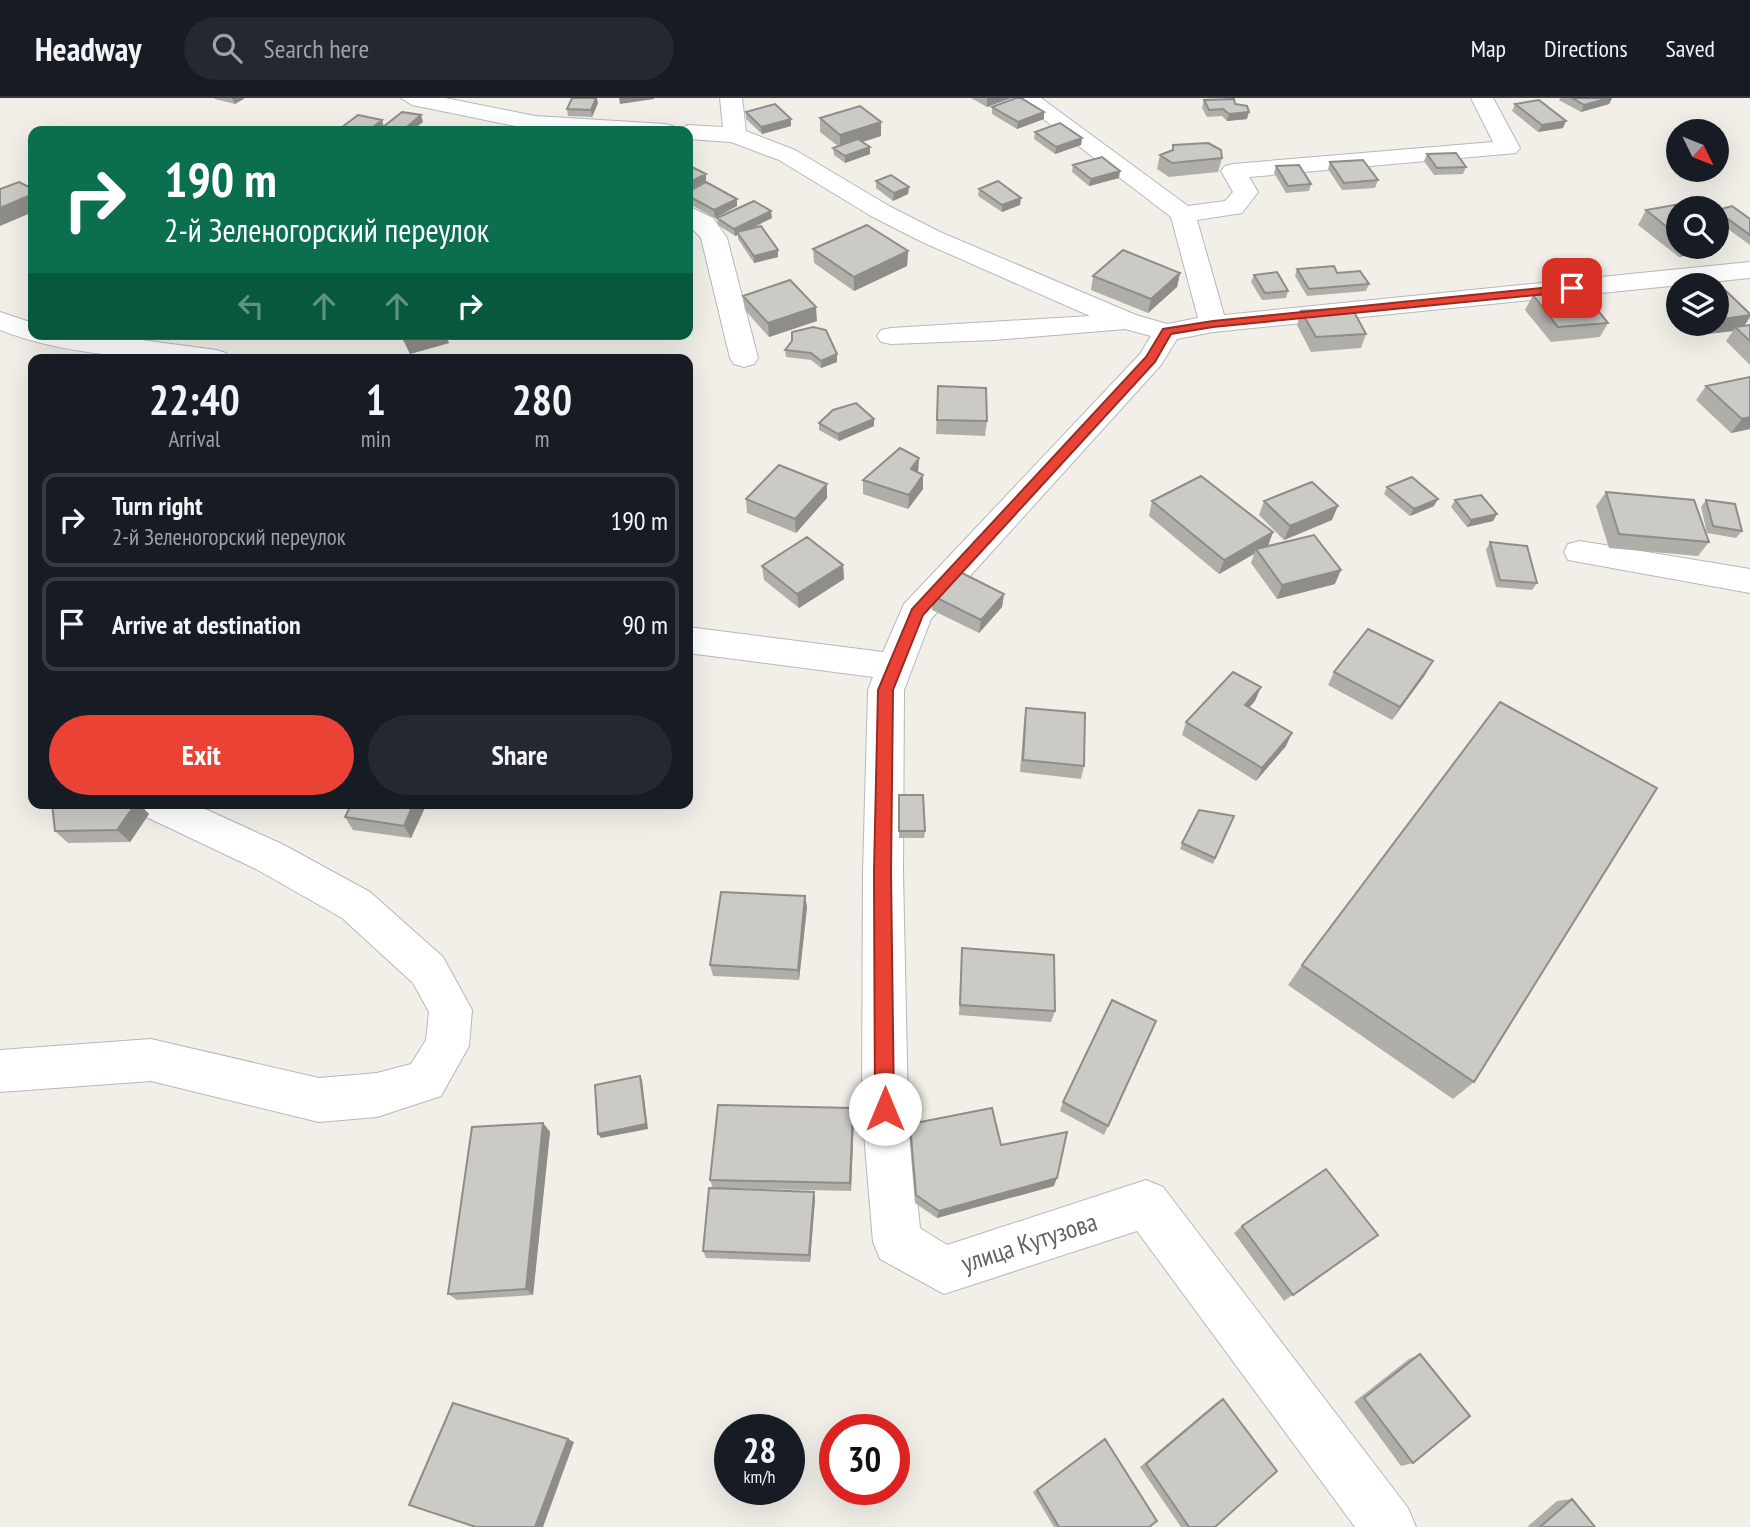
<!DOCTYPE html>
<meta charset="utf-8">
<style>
:root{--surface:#171b24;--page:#242831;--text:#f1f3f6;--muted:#9ea1a6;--line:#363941;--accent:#ea4335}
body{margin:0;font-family:"PT Sans Narrow",sans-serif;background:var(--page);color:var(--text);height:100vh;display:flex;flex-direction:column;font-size:26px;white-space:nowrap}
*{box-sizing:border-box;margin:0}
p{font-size:23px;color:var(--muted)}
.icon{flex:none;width:38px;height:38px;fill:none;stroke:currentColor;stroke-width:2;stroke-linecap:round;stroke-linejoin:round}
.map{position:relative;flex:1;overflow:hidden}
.drawer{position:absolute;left:28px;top:256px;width:665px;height:455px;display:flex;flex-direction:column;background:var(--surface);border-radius:14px;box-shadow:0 7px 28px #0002}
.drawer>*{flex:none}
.banner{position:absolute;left:28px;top:28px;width:665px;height:214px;border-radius:14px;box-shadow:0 7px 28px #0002;background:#0b6e4f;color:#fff;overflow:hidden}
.needle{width:46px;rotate:133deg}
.tools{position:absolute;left:1666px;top:21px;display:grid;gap:14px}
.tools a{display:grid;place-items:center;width:63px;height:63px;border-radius:50%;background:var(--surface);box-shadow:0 7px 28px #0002;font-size:35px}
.speed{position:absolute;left:714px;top:1316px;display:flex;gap:14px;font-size:35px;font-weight:700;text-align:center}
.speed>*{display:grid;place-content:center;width:91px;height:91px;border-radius:50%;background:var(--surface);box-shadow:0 7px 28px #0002;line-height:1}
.speed small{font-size:18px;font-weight:400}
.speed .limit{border:10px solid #d22;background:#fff;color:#111}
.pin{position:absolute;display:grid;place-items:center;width:60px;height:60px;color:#fff;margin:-30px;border-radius:14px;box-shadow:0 4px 10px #0006}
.me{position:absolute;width:77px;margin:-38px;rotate:0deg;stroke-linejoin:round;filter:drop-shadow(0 0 5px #0008)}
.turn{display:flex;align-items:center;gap:24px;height:147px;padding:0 21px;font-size:32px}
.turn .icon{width:91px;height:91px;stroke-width:2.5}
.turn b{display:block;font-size:49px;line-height:60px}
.lanes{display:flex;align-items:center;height:66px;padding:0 21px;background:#0003;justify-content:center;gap:35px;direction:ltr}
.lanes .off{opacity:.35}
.eta{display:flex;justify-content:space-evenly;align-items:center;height:119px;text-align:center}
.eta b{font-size:42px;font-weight:800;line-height:49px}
.primary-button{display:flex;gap:14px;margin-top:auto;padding:14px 21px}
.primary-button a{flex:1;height:80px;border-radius:42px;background:var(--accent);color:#fff;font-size:28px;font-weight:800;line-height:80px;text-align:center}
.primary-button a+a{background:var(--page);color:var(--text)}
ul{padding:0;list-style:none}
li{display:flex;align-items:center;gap:21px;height:94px;margin:0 14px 10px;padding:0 7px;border:4px solid var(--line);border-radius:14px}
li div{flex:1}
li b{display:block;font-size:26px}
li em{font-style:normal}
header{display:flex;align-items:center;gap:42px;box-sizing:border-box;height:98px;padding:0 35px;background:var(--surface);border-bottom:2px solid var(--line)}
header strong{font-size:33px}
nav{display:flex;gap:38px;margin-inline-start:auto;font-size:24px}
.search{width:490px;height:63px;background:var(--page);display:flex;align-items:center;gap:18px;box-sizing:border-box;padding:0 24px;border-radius:38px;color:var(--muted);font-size:26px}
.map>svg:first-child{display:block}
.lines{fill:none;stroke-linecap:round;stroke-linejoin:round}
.minor-casing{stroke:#b5b8bc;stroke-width:2}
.minor{fill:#fff;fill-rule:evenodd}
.wall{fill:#afaea9}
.shaded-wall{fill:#8f8d8a}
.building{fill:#cccac5;stroke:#8f8d8a;stroke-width:2}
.route{fill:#ea4335;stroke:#982c22;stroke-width:2}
.labels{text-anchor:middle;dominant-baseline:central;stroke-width:5;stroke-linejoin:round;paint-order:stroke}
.street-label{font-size:26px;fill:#5f6368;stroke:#fff}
</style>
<header>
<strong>Headway</strong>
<div class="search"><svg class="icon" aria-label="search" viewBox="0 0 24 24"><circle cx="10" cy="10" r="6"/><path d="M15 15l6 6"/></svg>Search here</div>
<nav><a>Map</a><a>Directions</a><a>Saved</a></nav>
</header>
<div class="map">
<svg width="1750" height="1429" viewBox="0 0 1750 1429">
<rect width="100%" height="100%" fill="#f1efe8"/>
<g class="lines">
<defs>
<path id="minor" d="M401,0H445L535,18L665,26L673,28L677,33L535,32L412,7Z
M720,0H742L746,33L795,52L889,108L940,134L1136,217L1167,226L1198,220L1171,119L1016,0H1041L1188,108L1225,103L1233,94L1221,73L1225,68L1233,66L1493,44L1471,0H1493L1520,50L1516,55L1249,79L1258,94L1242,115L1197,122L1224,217L1750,164V180L1213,234L1177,241L1161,267L931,521L904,592L903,774L908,1011L920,1130L947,1147L1146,1082L1163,1089L1408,1410L1416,1429H1355L1137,1133L944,1196L880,1161L873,1144L862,1011L863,774L868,592L873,579L688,555V529L883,554L904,506L1140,256L1151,238L1125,231L994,242L891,246L881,244L877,238L881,232L891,230L1090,218L922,144L871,118L779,62L731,44L688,41V33H677L688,27L723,29Z
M688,108L713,120L727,140L758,260L754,266L744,269L734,266L730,260L701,140L688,126Z
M0,214L33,225V236H98L216,252L226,255L230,261C154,261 71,260 0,232Z
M1580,443L1750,471V495L1568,462L1564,454L1568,446Z
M135,705H192L284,747L370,794L443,859L472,912L469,948L441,998L377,1019L319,1024L151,983L0,994V952L151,941L319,980L377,975L411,966L426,942L429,914L413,885L342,820L256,771L140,716Z"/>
</defs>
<use href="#minor" class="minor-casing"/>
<use href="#minor" class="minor"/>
</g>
<path class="wall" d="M214,0H245L235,6L215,1Z
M971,0H1011L987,9Z
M1560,0H1612L1609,6L1581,14L1559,2Z
M1204,2L1235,6L1247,21L1227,23L1222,18L1207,19L1202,10Z
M598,5L592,19L568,18L567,11Z
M1515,6L1563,30L1538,34L1512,13Z
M992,9L1044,21L1017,31L992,16Z
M746,14L791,28L762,36L746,21Z
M820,20L881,24V38L862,44L870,49V56L845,65L834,57L833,50L838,48L820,34Z
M1035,34L1082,40L1081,47L1055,56L1034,41Z
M1173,47L1222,60L1218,74L1169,79L1157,71L1160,57L1172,53Z
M1427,56L1466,69L1463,76L1434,77L1424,63Z
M1330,64L1378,82L1375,90L1342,92L1328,71Z
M1073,67L1119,80L1089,88L1072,74Z
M1276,68L1311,86L1309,93L1286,95L1274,75Z
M876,83L909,89L908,96L893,103L876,90Z
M979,91L1020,107L1002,114L978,98Z
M688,94L737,108L715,120L688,105Z
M1678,110V149H1716L1714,152L1679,159L1638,127L1646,112Z
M1717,112L1750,121V147L1717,123Z
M717,120H772L750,131L778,159L754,165L738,141V137L735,138L718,127Z
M813,151L908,153L907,168L854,193L814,165Z
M1297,171L1337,175L1369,186L1366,193L1307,198L1295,178Z
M1180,175L1177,189L1148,215L1091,192L1093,178Z
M1254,177L1288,193L1286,200L1262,202L1251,184Z
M1533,197L1608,225L1600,239L1551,244L1525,212Z
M743,198L817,223L769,239L745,212Z
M1678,205V217L1674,212Z
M1301,213L1366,236L1361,250L1311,254L1297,227Z
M1750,216V219L1744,228L1750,227V267L1726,243L1733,233L1699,237L1687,226H1717Z
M400,236H445L449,245L410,256Z
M785,252L837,256V264L821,270L811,262L786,259Z
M1750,279V331L1731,335L1696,302L1706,288Z
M938,288L987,323L985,338L936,336Z
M819,325L874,328L839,343L819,332Z
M919,360L918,374L923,391L908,411L863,396V382Z
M1387,389L1434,408L1410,418L1384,396Z
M1606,394L1709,444L1698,458L1609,450L1596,408Z
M827,400L796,435L747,415L746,401Z
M1455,402L1493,423L1467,429L1451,409Z
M1706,402L1742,433L1736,440L1707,435L1701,409Z
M1152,403L1273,434L1268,448L1335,486L1277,501L1251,465L1254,456L1219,476L1149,418Z
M1264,403L1332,422L1284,442L1259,417Z
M1490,444L1537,485L1532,492L1496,489L1486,452Z
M843,467L844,481L799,510L764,482L762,468Z
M1004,496L1002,509L979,535L932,512L933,498Z
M1334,574L1425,577L1392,622L1328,587Z
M1255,603L1249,609L1286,648L1256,683L1182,637L1186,624Z
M1026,610L1084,668L1081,681L1020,674L1024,623Z
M899,697L925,733L924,740H899Z
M52,705H138L149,716L130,744L68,745L55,733Z
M427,705L411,740L353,732L345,719Z
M1234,718L1213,766L1180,751L1182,745Z
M805,798L807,809L799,882L713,878L710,867Z
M962,850L1055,913L1051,924L959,917Z
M1302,867L1474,984L1453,1001L1288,887Z
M1063,1004L1108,1028L1104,1037L1060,1013Z
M854,1019L851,1093L714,1090L814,1094L815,1101L810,1164L706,1160L703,1153L713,1090L710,1082Z
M543,1025L550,1034L533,1197L457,1202L448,1196Z
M910,1026L1001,1047L1054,1088L937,1120L915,1105L909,1034Z
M1242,1128L1378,1137L1284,1203L1234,1135Z
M1420,1256L1413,1365L1401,1368L1354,1304L1409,1261Z
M1223,1301L1215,1429H1181L1140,1369L1216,1305Z
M1100,1344L1149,1429H1054L1033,1394Z
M1572,1401L1595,1429H1527L1557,1403Z"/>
<path class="shaded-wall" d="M232,0H245L235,6Z
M596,0H597L598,5L592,19L591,12Z
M619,0H654V1L620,6Z
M987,0H1011L987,9Z
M1609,0H1612L1609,6L1581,14L1584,7Z
M1044,14V21L1017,31L1018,24Z
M1249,14L1247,21L1227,23L1229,16Z
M421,17L423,24L412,33H402Z
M791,21V28L762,36L761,29Z
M382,22L384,29L379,33H368Z
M1566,23L1563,30L1538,34L1542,27Z
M881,24V38L840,51V37Z
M1082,40L1081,47L1055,56L1056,49Z
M870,49V56L845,65V58Z
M1120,73L1119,80L1089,88L1091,81Z
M706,76V83L688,93V85Z
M909,89L908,96L893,103L894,95Z
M33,96V114L0,128V110Z
M1021,100L1020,107L1002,114V107Z
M737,101V108L715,120L714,112Z
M771,113L772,120L739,136L737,134L738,137L735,138L734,131Z
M1723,138L1717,148V139Z
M1685,149H1716L1714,152L1679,159Z
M778,152V159L754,165V158Z
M908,153L907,168L854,193V179Z
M1180,175L1177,189L1148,215L1151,201Z
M816,209L817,223L769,239L768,225Z
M1750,217V219L1742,231L1735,229L1733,233L1699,237L1707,226H1717V222Z
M424,236H445L449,245L410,256L404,242Z
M837,256V264L821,270V263Z
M1750,319V331L1731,335L1742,321Z
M874,321V328L839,343L838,336Z
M919,360L918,374L911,371Z
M923,377V391L908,411L909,397Z
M827,386V400L796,435L795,421Z
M1438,401L1434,408L1410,418L1414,411Z
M1338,408L1332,422L1284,442L1290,428Z
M1497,416L1493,423L1467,429L1471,422Z
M1273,434L1268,448L1256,451L1254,456L1219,476L1224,462Z
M843,467L844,481L799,510L797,496Z
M1341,472L1335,486L1277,501L1282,487Z
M1004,496L1002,509L979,535L981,522Z
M1433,563L1425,577L1392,622L1400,609Z
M1261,589L1255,603L1240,620L1245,607Z
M1292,635L1286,648L1256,683L1262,670Z
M136,705H138L149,716L130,744L117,732Z
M414,705H427L411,740L404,728Z
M805,798L807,809L799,882L798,872Z
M640,978L642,982L648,1031L601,1040L598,1036Z
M853,1010L854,1019L851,1093L850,1085Z
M543,1025L550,1034L533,1197L526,1191Z
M1057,1080L1054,1088L937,1120L939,1113Z
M814,1094L815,1101L810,1164L809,1157Z
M568,1341L574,1344L543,1429H535Z"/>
<path class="building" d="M572,0H596L591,12L567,11Z
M1016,0H1021L1044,14L1018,24L992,9Z
M1572,0H1609L1584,7Z
M1234,1L1235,6L1247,8L1249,14L1229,16L1223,11L1209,12L1204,2Z
M1539,2L1566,23L1542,27L1515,6Z
M775,6L791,21L761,29L746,14Z
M860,8L881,24L840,37L820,20Z
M402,14L421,17L402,33H378Z
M358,17L382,22L368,33H337Z
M1060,25L1082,40L1056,49L1035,34Z
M858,41L870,49L845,58L833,50Z
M1208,45L1221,52L1222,60L1172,65L1160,57L1173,52V47Z
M1456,55L1466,69L1437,70L1427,56Z
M1102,59L1120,73L1091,81L1073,67Z
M1363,62L1378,82L1344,85L1330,64Z
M688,67L706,76L688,85Z
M1299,67L1311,86L1288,88L1276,68Z
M891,77L909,89L894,95L876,83Z
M998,83L1021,100L1002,107L979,91Z
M19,84L33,91V96L0,110V91Z
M706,84L737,101L714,112L688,98V94Z
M754,103L771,113L734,131L717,120Z
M1680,106L1686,110H1678V138L1646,112Z
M1732,108L1750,121V137L1717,113V112Z
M867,127L908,153L854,179L813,151Z
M761,128L778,152L754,158L737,134Z
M1717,133L1723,138L1717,139Z
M1123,152L1180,175L1151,201L1093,178Z
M1334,168L1337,175L1360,173L1369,186L1309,191L1297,171Z
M1277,174L1288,193L1265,195L1254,177Z
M790,182L816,209L768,225L743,198Z
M1725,192L1750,216V217L1717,222V193Z
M1582,193L1608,225L1558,229L1533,197Z
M1352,210L1366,236L1316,239L1301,213Z
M1750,227V243L1735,229Z
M813,229L826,232L837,256L821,263L811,255L785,252L792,243V234Z
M402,236H424L404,242Z
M1750,279V319L1742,321L1706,288Z
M938,288L986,290L987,323L937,322Z
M856,305L874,321L838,336L819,325L833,312Z
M900,350L919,360L911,371L923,377L909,397L863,382Z
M779,367L827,386L795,421L746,401Z
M1201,378L1273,434L1224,462L1152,403Z
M1412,379L1438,401L1414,411L1387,389Z
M1312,384L1338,408L1290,428L1264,403Z
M1606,394L1694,402L1709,444L1619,436Z
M1481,397L1497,416L1471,422L1455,402Z
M1706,402L1735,406L1742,433L1713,428Z
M1314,437L1341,472L1282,487L1256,451Z
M807,439L843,467L797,496L762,468Z
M1490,444L1527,448L1537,485L1500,482Z
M956,472L1004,496L981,522L933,498Z
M1368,531L1433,563L1400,609L1334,574Z
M1233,574L1261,589L1245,607L1292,635L1262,670L1186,624Z
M1500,604L1657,690L1474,984L1302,867Z
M1026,610L1085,615L1084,668L1023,662Z
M899,697H923L925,733H899Z
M52,705H136L117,732L55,733Z
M352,705H414L404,728L345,719Z
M1199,712L1234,718L1215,760L1182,745Z
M721,794L805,798L798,872L710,867Z
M962,850L1054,857L1055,913L960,907Z
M1112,902L1156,923L1108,1028L1063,1004Z
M640,978L646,1026L598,1036L595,987Z
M718,1007L853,1010L850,1085L710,1082Z
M992,1010L1001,1047L1067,1034L1057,1080L939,1113L916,1097L910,1026Z
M543,1025L526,1191L448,1196L472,1029Z
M1326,1071L1378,1137L1293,1197L1242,1128Z
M709,1090L814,1094L809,1157L703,1153Z
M1420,1256L1470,1318L1413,1365L1364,1300Z
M1223,1301L1277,1373L1215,1429H1189L1146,1366Z
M453,1305L568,1341L535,1429H476L409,1407Z
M1105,1341L1157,1423L1149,1429H1059L1037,1392Z
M1572,1401L1595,1429H1540Z"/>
<path class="route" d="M1572,187L1576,188V193L1213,229L1171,236L1155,264L923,517L893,592L891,774L894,1011L891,1017L885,1020L878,1017L875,1011L874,774L878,592L912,511L1146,259L1163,231L1213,223Z"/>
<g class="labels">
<g class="street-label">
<text transform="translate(1029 1144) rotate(-18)">улица Кутузова</text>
</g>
</g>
</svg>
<div class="tools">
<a><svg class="needle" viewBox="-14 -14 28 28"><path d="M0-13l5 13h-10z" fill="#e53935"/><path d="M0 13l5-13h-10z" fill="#9ea1a6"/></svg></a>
<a><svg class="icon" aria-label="search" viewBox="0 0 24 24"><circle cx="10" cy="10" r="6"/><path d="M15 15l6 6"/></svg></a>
<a><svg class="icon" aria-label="layers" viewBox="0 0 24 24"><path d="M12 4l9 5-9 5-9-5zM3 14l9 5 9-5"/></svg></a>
</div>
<div class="speed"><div>28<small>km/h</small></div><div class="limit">30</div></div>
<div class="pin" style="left:1572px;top:190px;background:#d93025"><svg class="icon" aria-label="arrive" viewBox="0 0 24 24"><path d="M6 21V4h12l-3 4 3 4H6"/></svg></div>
<svg class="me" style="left:885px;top:1011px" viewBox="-20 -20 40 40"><circle r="19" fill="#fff"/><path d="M0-13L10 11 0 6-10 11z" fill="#ea4335"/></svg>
<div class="banner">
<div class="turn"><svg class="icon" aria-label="right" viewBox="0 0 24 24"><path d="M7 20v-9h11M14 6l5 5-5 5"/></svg><div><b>190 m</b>2-й Зеленогорский переулок</div></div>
<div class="lanes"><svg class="icon off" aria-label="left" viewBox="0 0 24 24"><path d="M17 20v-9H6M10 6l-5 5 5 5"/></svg><svg class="icon off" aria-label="ahead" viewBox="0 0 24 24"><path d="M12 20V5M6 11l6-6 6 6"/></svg><svg class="icon off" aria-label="ahead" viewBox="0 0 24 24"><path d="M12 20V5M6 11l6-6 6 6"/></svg><svg class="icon" aria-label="right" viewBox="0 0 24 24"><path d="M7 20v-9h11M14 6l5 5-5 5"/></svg></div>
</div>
<section class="drawer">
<div class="eta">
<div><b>22:40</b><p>Arrival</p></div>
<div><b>1</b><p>min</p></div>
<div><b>280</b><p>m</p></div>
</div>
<ul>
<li><svg class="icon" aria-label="right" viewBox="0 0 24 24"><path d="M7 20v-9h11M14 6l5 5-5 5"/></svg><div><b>Turn right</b><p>2-й Зеленогорский переулок</p></div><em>190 m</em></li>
<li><svg class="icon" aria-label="arrive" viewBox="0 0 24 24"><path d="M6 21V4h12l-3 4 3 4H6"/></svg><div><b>Arrive at destination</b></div><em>90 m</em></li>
</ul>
<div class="primary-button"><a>Exit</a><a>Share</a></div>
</section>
</div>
